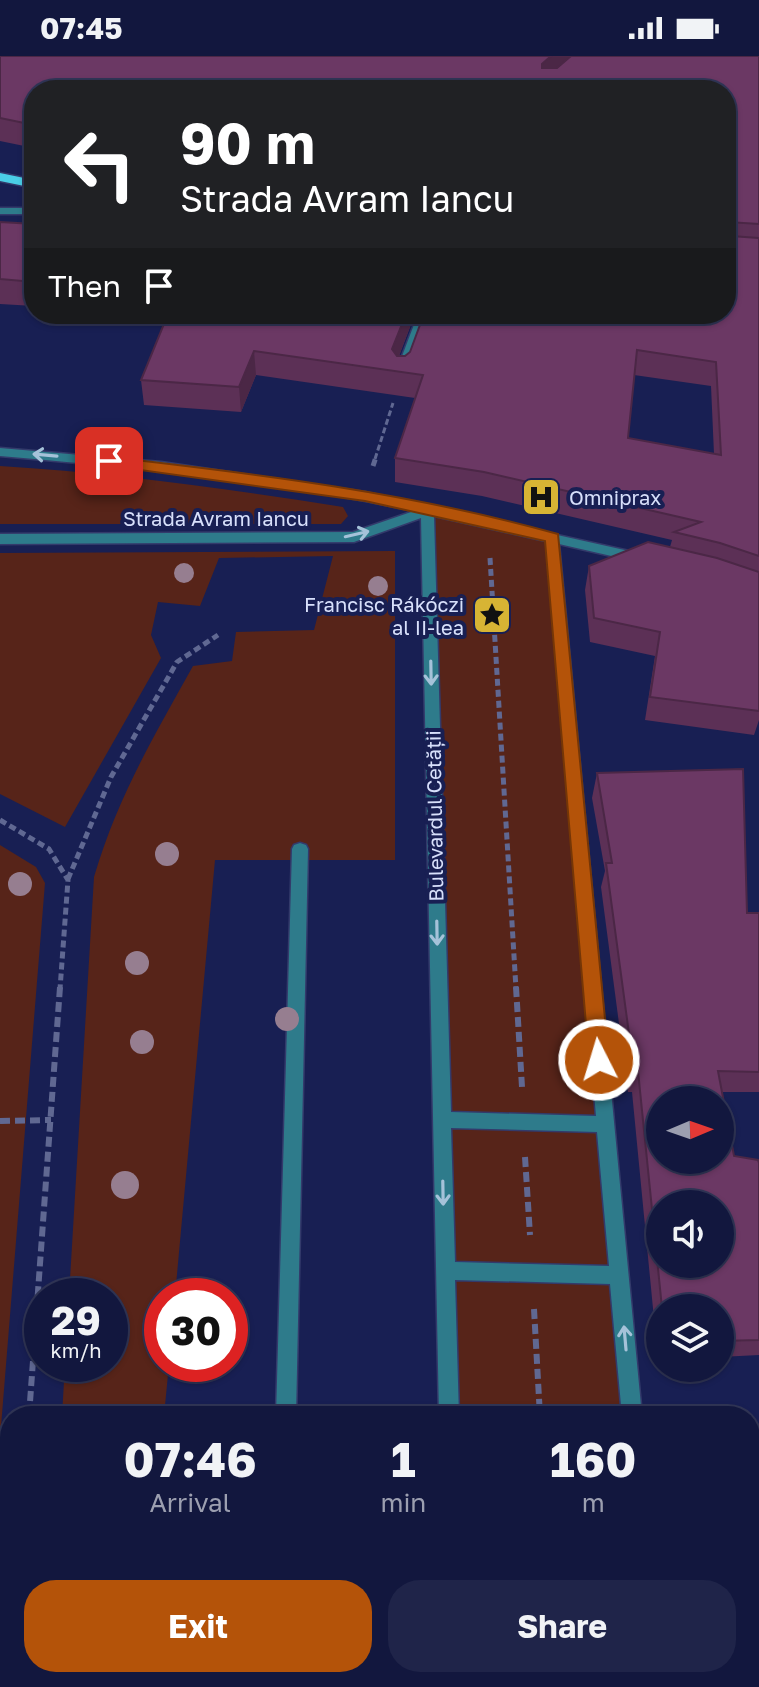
<!DOCTYPE html>
<meta charset="utf-8">
<style>
:root{--surface:#12173e;--page:#1f2449;--text:#f1f3f6;--muted:#9c9fb0;--line:#313658;--accent:#b45309}
body{margin:0;font-family:"Golos Text",sans-serif;background:var(--page);color:var(--text);height:100vh;display:flex;flex-direction:column;font-size:30px;white-space:nowrap}
*{box-sizing:border-box;margin:0}
p{font-size:26px;color:var(--muted)}
.icon{flex:none;width:44px;height:44px;fill:none;stroke:currentColor;stroke-width:2;stroke-linecap:round;stroke-linejoin:round}
.map{position:relative;flex:1;overflow:hidden}
.panel{position:absolute;left:0px;top:1350px;width:760px;height:282px;display:flex;flex-direction:column;background:var(--surface);border-radius:32px 32px 0 0;box-shadow:0 2px 6px #0004,0 0 0 2px var(--line)}
.panel>*{flex:none}
.guide{position:absolute;left:24px;top:24px;width:712px;height:244px;border-radius:32px;box-shadow:0 2px 6px #0004,0 0 0 2px var(--line);background:#202124;color:#fff;overflow:hidden}
.needle{width:52px;rotate:88deg}
.tools{position:absolute;left:646px;top:1030px;display:grid;gap:16px}
.tools a{display:grid;place-items:center;width:88px;height:88px;border-radius:50%;background:var(--surface);box-shadow:0 2px 6px #0004,0 0 0 2px var(--line);font-size:40px}
.speed{position:absolute;left:24px;top:1222px;display:flex;gap:16px;font-size:40px;font-weight:700;text-align:center}
.speed>*{display:grid;place-content:center;width:104px;height:104px;border-radius:50%;background:var(--surface);box-shadow:0 2px 6px #0004,0 0 0 2px var(--line);line-height:1}
.speed small{font-size:20px;font-weight:400}
.speed .limit{border:12px solid #d22;background:#fff;color:#111}
.pin{position:absolute;display:grid;place-items:center;width:68px;height:68px;color:#fff;margin:-34px;border-radius:16px;box-shadow:0 4px 12px #0006}
.me{position:absolute;width:88px;margin:-44px;rotate:355deg;stroke-linejoin:round;filter:drop-shadow(0 0 6px #0008)}
.turn{display:flex;align-items:center;gap:28px;height:168px;padding:0 24px;font-size:36px}
.turn .icon{width:104px;height:104px;stroke-width:2.5}
.turn b{display:block;font-size:56px;line-height:68px}
.then{display:flex;align-items:center;height:76px;padding:0 24px;background:#0003;gap:16px;font-size:30px}
.eta{display:flex;justify-content:space-evenly;align-items:center;height:136px;text-align:center}
.eta b{font-size:48px;font-weight:700;line-height:56px}
.cta{display:flex;gap:16px;margin-top:auto;padding:16px 24px}
.cta a{flex:1;height:92px;border-radius:32px;background:var(--accent);color:#fff;font-size:32px;font-weight:700;line-height:92px;text-align:center}
.cta a+a{background:var(--page);color:var(--text)}
.status{display:flex;justify-content:space-between;align-items:center;height:56px;padding:0 40px;background:var(--surface);direction:ltr}
.status svg{height:22px;fill:currentColor}
.map>svg:first-child{display:block}
.green{fill:#572419}
.lines{fill:none;stroke-linecap:round;stroke-linejoin:round}
.street-casing{stroke:#333a6b;stroke-width:3}
.primary-casing{stroke:#333a6b;stroke-width:3}
.path-far2{stroke:#606892;stroke-width:3;stroke-dasharray:6 3;stroke-linecap:butt}
.path-far1{stroke:#606892;stroke-width:5;stroke-dasharray:7 4;stroke-linecap:butt}
.path{stroke:#606892;stroke-width:6;stroke-dasharray:10 5;stroke-linecap:butt}
.street{fill:#2e7b8b;fill-rule:evenodd}
.primary{fill:#4acee7;fill-rule:evenodd}
.tree{fill:#967e90}
.wall{fill:#5c3056;fill-rule:evenodd}
.shaded-wall{fill:#4b2746}
.building{fill:#6b3864;stroke:#4b2746;stroke-width:2;fill-rule:evenodd}
.oneway{stroke:#a5c2d9}
.route{fill:#b45309;stroke:#753606;stroke-width:2}
.labels{text-anchor:middle;dominant-baseline:central;stroke-width:8;stroke-linejoin:round;paint-order:stroke}
.poi-label{font-size:20px;fill:#d8e0fb;stroke:#181f53;text-anchor:start}
.street-label{font-size:20px;fill:#d8e0fb;stroke:#181f53}
</style>
<div class="status"><b>07:45</b><svg viewBox="0 0 49 12"><path d="M0 12V9h3v3zM5 12V6h3v6zM10 12V3h3v9zM15 12V0h3v12zM26 1h20v11H26zM47 4h2v5h-2z"/></svg></div>
<div class="map">
<svg width="759" height="1631" viewBox="0 0 759 1631">
<rect width="100%" height="100%" fill="#181f53"/>
<path class="green" d="M0,410C115,417 229,433 343,451L348,460L341,468H0Z
M427,455L552,481L632,1360H449Z
M395,495V804H215L175,1240H162V1308H169L164,1360H62L65,1308H110V1240H69L94,821C118,740 153,682 193,610L232,605L236,576L314,574L333,500L219,502L200,550L158,546L151,579L161,602L65,771L0,738V497Z
M0,789L36,811L45,827L0,1383Z
M46,1622H141L140,1631H46Z
M457,1622H655L656,1631H457Z"/>
<g class="lines">
<defs>
<path id="street" d="M0,152H34V158H0Z
M418,258H430L408,316L402,320L398,319L396,316Z
M0,392L161,406L365,436L647,499L649,502L642,507L559,488L642,1360H622L610,1228L455,1224L459,1360H439L421,462L354,486L0,488V478L353,476L414,455C278,425 138,412 0,400ZM434,460L546,485L596,1060L451,1056ZM451,1072L597,1076L609,1210L455,1206Z
M300,787L306,789L308,793L296,1360H276L292,793L294,789Z
M269,1622H291V1631H269Z
M446,1622H468V1631H446Z
M644,1622H666L667,1631H645Z"/>
<path id="primary" d="M0,117L34,124V132L0,125Z"/>
</defs>
<use href="#street" class="street-casing"/>
<use href="#primary" class="primary-casing"/>
<path class="path-far2" d="M375,403L393,347"/>
<path class="path-far1" d="M373,410L376,401
M490,502L516,933
M0,764L49,793L68,824L60,933
M68,823L111,721L177,606L218,579"/>
<path class="path" d="M516,931L522,1031
M0,1065L51,1064
M525,1101L530,1179
M534,1253L540,1360
M29,1360L60,931
M10,1622V1631
M555,1622L556,1631"/>
<use href="#street" class="street"/>
<use href="#primary" class="primary"/>
</g>
<g class="tree">
<circle cx="184" cy="517" r="10"/>
<circle cx="378" cy="530" r="10"/>
<circle cx="167" cy="798" r="12"/>
<circle cx="20" cy="828" r="12"/>
<circle cx="137" cy="907" r="12"/>
<circle cx="287" cy="963" r="12"/>
<circle cx="142" cy="986" r="12"/>
<circle cx="125" cy="1129" r="14"/>
</g>
<path class="wall" d="M0,0H759V664L754,679L645,664L655,600L590,586L585,534L589,510L670,491L672,484L482,440L395,426V402L415,342L256,319L241,356L144,349L141,324L168,258H415L399,300L726,258V34H34V92L0,85ZM634,319L711,330L714,398L628,382Z
M0,166L34,168V250L0,248Z
M597,717L747,857H759V1036H722L734,1100L759,1107V1299L720,1301V1252H660V1304H658L632,1036H628L601,831L605,815L592,742Z
M692,1622H750L759,1631H693Z"/>
<path class="shaded-wall" d="M551,0H575L540,32L542,8Z
M406,258H415L393,315L392,293Z
M254,295L256,319L241,356L239,331Z"/>
<path class="building" d="M0,0H551L542,8V12H557L571,0H759V168L729,166L731,180L759,182V500L720,487L674,476L701,466L484,416L395,402L423,319L254,295L239,331L141,324L168,258H406L392,293L397,300H405L410,296L424,258H726V34H34V69L0,62ZM637,294L716,306L721,399L628,382Z
M0,166L34,168V226L0,223Z
M648,486L717,502L759,516V655L650,641L660,576L594,562L589,510Z
M743,713L747,857H759V1016L718,1015L734,1100L758,1104L759,1107V1284L720,1285V1252H662L638,1015H634L606,807H612L597,717ZM660,1044H720V1104H660ZM660,1148H720V1208H660Z
M750,1382H759V1631H705L704,1622H750Z"/>
<defs><path id="oneway-shaft" d="M-6 0H5M1.5-3L5.5 0L1.5 3" fill="none" stroke-width="1.6" stroke-linecap="round" stroke-linejoin="round" transform="scale(2)"/></defs>
<g class="oneway">
<use href="#oneway-shaft" transform="translate(45 399) rotate(-175)"/>
<use href="#oneway-shaft" transform="translate(357 478) rotate(-13)"/>
<use href="#oneway-shaft" transform="translate(431 617) rotate(89)"/>
<use href="#oneway-shaft" transform="translate(437 877) rotate(89)"/>
<use href="#oneway-shaft" transform="translate(443 1137) rotate(89)"/>
<use href="#oneway-shaft" transform="translate(625 1282) rotate(-95)"/>
</g>
<path class="route" d="M109,401C260,418 411,437 558,478L609,1004L606,1011L599,1013L592,1011L589,1004L545,485L365,445L104,409V402Z"/>
<defs>
<symbol id="hospital-square" viewBox="-11 -11 22 22"><rect x="-9" y="-9" width="18" height="18" rx="4" fill="#d7b434" stroke="#181f53"/><path d="M-5-5h3v3.5h4V-5h3V5h-3V1.5h-4V5h-3Z" fill="#111"/></symbol>
<symbol id="sight-square" viewBox="-11 -11 22 22"><rect x="-9" y="-9" width="18" height="18" rx="4" fill="#d7b434" stroke="#181f53"/><path d="M0-6L1.8-2.2L6-1.7L2.9 1.2L3.7 5.4L0 3.3L-3.7 5.4L-2.9 1.2L-6-1.7L-1.8-2.2Z" fill="#111"/></symbol>
</defs>
<g fill-rule="evenodd">
<use href="#hospital-square" x="519" y="419" width="44" height="44"/>
<use href="#sight-square" x="470" y="537" width="44" height="44"/>
</g>
<g class="labels">
<g class="poi-label">
<text x="569" y="441">Omniprax</text>
<text x="464" y="548" text-anchor="end">Francisc Rákóczi<tspan x="464" dy="23">al II-lea</tspan></text>
</g>
<g class="street-label">
<text x="216" y="462">Strada Avram Iancu</text>
<text transform="translate(434 760) rotate(-91)">Bulevardul Cetății</text>
</g>
</g>
</svg>
<div class="tools">
<a><svg class="needle" viewBox="-14 -14 28 28"><path d="M0-13l5 13h-10z" fill="#e53935"/><path d="M0 13l5-13h-10z" fill="#9c9fb0"/></svg></a>
<a><svg class="icon" aria-label="sound" viewBox="0 0 24 24"><path d="M4 9h4l5-4v14l-5-4H4zM17 9q2 3 0 6"/></svg></a>
<a><svg class="icon" aria-label="layers" viewBox="0 0 24 24"><path d="M12 4l9 5-9 5-9-5zM3 14l9 5 9-5"/></svg></a>
</div>
<div class="speed"><div>29<small>km/h</small></div><div class="limit">30</div></div>
<div class="pin" style="left:109px;top:405px;background:#d93025"><svg class="icon" aria-label="arrive" viewBox="0 0 24 24"><path d="M6 21V4h12l-3 4 3 4H6"/></svg></div>
<svg class="me" style="left:599px;top:1004px" viewBox="-20 -20 40 40"><circle r="17" fill="#b45309" stroke="#fff" stroke-width="3"/><path d="M0-11L8 9 0 5-8 9z" fill="#fff"/></svg>
<div class="guide">
<div class="turn"><svg class="icon" aria-label="left" viewBox="0 0 24 24"><path d="M17 20v-9H6M10 6l-5 5 5 5"/></svg><div><b>90 m</b>Strada Avram Iancu</div></div>
<div class="then">Then<svg class="icon" aria-label="arrive" viewBox="0 0 24 24"><path d="M6 21V4h12l-3 4 3 4H6"/></svg></div>
</div>
<section class="panel">
<div class="eta">
<div><b>07:46</b><p>Arrival</p></div>
<div><b>1</b><p>min</p></div>
<div><b>160</b><p>m</p></div>
</div>
<div class="cta"><a>Exit</a><a>Share</a></div>
</section>
</div>
